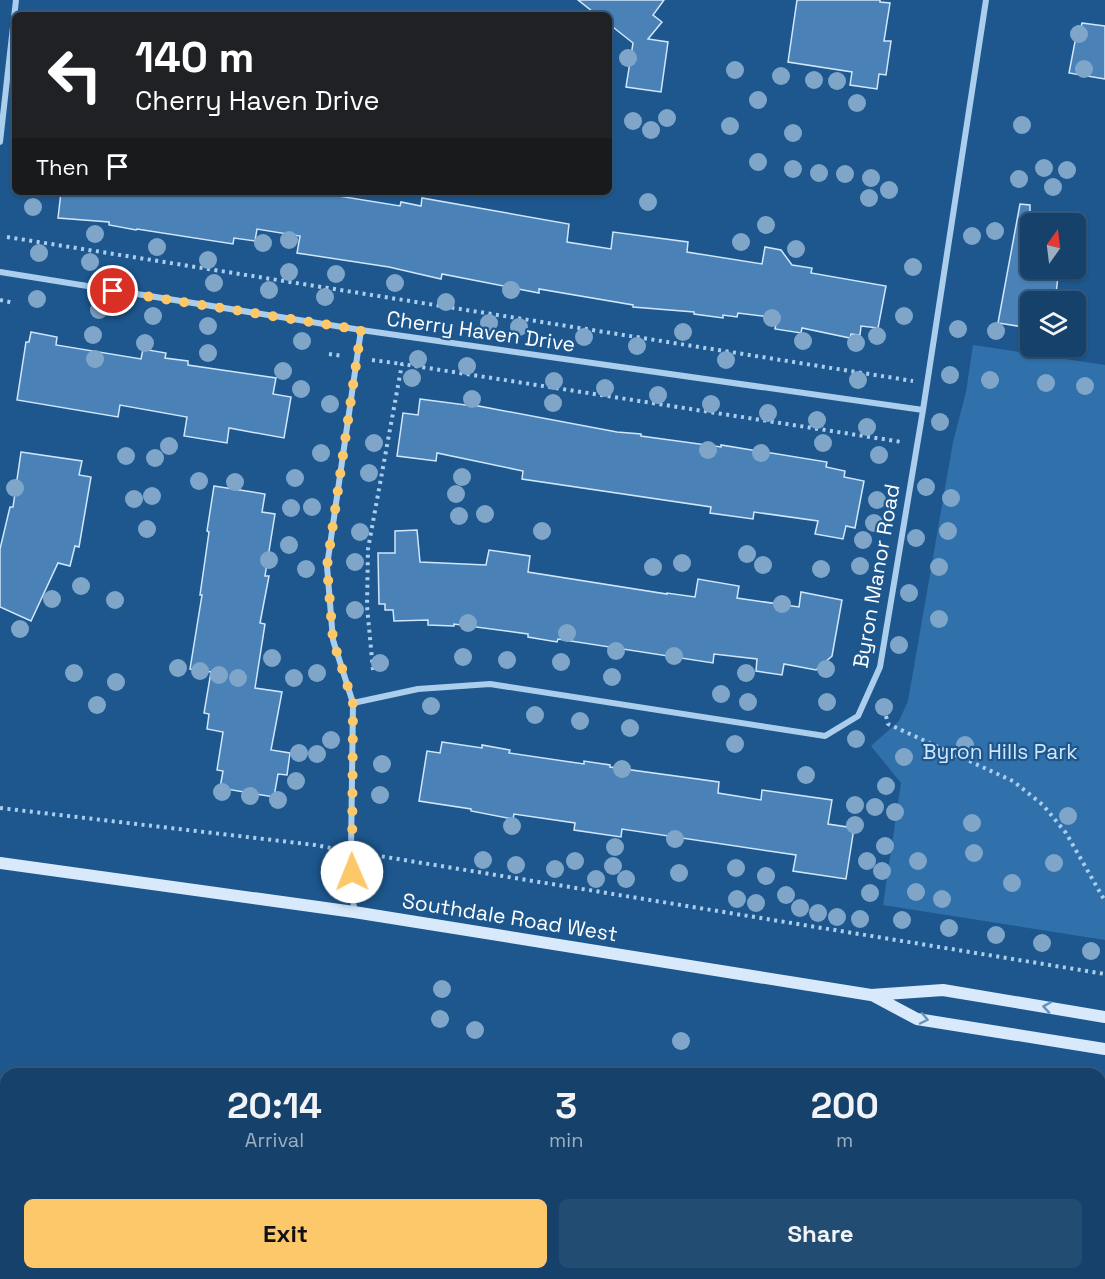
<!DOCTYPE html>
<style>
:root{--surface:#16416a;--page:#234c72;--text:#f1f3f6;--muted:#9eafc1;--line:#355a7e;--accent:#fdc869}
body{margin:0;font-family:"Space Grotesk",sans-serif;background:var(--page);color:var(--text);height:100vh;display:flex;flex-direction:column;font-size:22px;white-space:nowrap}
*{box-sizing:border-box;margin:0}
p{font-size:20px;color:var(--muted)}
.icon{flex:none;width:33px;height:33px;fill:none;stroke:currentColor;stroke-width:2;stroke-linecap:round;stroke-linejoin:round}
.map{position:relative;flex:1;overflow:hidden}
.sheet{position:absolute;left:0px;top:1068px;width:1106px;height:212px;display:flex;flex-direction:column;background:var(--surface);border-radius:18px 18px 0 0;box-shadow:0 2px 4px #0004,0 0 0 2px var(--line)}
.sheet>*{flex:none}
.hud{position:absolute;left:12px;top:12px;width:600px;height:183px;border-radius:9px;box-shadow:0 2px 4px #0004,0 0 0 2px var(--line);background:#202124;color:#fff;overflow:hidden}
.needle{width:39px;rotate:14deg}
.tools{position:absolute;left:1020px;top:213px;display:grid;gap:12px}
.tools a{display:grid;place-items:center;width:66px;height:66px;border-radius:9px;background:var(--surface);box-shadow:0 2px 4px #0004,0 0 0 2px var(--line);font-size:30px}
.pin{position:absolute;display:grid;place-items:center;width:51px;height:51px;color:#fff;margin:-26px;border:3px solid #fff;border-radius:50%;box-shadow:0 2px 6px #0007}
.me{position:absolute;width:66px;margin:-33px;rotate:359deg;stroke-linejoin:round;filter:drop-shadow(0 0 4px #0008)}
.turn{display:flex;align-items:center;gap:21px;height:126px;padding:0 24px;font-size:27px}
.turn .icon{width:78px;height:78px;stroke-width:2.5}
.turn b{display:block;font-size:42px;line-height:51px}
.then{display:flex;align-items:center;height:57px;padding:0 24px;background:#0003;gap:12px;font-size:22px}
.eta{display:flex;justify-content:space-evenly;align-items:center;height:102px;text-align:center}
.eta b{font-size:36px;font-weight:800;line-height:42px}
.primary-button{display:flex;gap:12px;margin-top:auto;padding:12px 24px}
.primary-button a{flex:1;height:69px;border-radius:9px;background:var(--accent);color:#111;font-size:24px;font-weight:800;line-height:69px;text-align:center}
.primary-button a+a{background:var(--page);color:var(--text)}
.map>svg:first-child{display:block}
.green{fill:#3071ac}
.building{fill:#4a82b8;stroke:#d0e6fa;stroke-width:1.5}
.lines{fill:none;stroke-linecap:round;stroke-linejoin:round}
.path{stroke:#abceed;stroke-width:4;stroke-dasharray:3 4.5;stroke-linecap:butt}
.street{stroke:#abceed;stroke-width:6}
.secondary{stroke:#d7e9fa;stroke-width:12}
.tree{fill:#7fa6c9}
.oneway{stroke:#6791b9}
.route{stroke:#fdc869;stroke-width:10;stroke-dasharray:0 18}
.labels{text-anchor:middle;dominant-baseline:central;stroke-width:4.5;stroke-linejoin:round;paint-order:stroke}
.street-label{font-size:21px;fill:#fff;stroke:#1d578e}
.park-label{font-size:21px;fill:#d0e6fa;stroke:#1d578e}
</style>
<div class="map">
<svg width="1105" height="1279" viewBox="0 0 1105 1279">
<rect width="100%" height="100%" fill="#1d578e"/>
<path class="green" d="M973,345L1105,365V940L883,905L901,783L871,746L899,721L908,701L953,442L966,392Z"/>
<path class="building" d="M578,0H664L653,15L662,22L648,39L668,42L661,92L626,87L633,43L609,24V15H597Z
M797,0H880V2L890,3L884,41H891L886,75L879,74L877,89L850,85L852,72L788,62Z
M1082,23L1105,26V79L1069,73L1078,26L1081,27Z
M61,192H314L400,206L401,202L421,206L422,198L569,224L567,242L611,249L613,232L688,242L687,252L762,264L765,247L781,250L792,265L812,268L811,273L886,286L878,328L861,326L860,335L851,334L850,338L802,328L801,333L775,329L777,318L738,313L737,317L723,315V318L694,314V312L633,307V305L539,289V293L442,274L441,279L389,267L297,253L300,236L257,229L255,241L234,238L233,244L137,229L136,230L109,225V222L58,218Z
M1020,204L1030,205V268H1059L1055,302H1030V328L998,323Z
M31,332L57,337L56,345L141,359L143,349L166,353L165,358L188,361V365L276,378L273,394L291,397L284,438L229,428L227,443L184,436L187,417L120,405L118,417L17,400L26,342H29Z
M420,399L473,406V405L617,432L641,434V436L721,447V445L827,462L826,467L845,471L844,477L864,481L855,528L846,526L843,539L815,534L818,521L754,512L753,519L710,513L711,507L522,479L523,471L437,453L436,461L397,456L403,413L418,415Z
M21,452L82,461L79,475L91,477L79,547L75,546L70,566L58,563L31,621L0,607V549L10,507H13Z
M214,486L265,494L262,512L275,514L265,576H269L260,623L265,624L255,688L282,692L271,750L290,753L287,775L278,774L274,797L220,788L223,771L217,770L223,732L207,729L209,714L204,713L211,672L190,669L202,595H200L209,532L207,531Z
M417,530L420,562L486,565L489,550L530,556L528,572L667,594V593L695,597L698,579L739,586L737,598L799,607L801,592L842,600L832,656L816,670L784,664L782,675L756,671L757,659L714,654L713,663L558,639L557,642L528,637V634L454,624V626L428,625V620L394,621L393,610H385V604H379L378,553H395V531Z
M442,742L482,748V745L510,750L509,753L584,764V761L610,765V767L719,782L718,793L761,800L762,790L832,800L828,824L854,828L846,879L793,871L796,855L622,829L621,837L574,830L575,823L514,814L513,819L471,811V809L419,801L427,751L440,753Z"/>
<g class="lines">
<path class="path" d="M7,237L913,381
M0,300L14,303
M329,354L343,356
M372,360L402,364
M373,670L367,606L368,549L402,364L902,442
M886,716L888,724L1013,781L1043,805L1066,833L1105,901
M0,808L315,845L336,849
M367,854L1105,974"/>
<path class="street" d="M0,142L16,0
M0,272L361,330L923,410
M353,703L418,689L490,684L825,736L858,716L880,667L923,410L986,0
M354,912L351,852L353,703L333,640L327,566L361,330"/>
<path class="secondary" d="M0,863L354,912L871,995L943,990L1105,1017
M872,995L917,1019L1105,1049"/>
</g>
<g class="tree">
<circle cx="1079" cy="34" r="9"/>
<circle cx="628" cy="58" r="9"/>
<circle cx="1084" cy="69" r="9"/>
<circle cx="735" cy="70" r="9"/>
<circle cx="781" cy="76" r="9"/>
<circle cx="814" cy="80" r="9"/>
<circle cx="837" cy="81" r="9"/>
<circle cx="758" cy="100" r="9"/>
<circle cx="857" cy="103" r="9"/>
<circle cx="667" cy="118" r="9"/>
<circle cx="633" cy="121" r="9"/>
<circle cx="1022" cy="125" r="9"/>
<circle cx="730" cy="126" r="9"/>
<circle cx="651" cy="130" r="9"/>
<circle cx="793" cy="133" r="9"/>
<circle cx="758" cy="162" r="9"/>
<circle cx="1044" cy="168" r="9"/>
<circle cx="793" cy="169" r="9"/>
<circle cx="1067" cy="170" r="9"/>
<circle cx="819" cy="173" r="9"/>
<circle cx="845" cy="174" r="9"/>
<circle cx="871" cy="178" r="9"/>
<circle cx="1019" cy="179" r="9"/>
<circle cx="1053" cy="187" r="9"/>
<circle cx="889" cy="190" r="9"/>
<circle cx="869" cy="198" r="9"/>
<circle cx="648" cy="202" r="9"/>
<circle cx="33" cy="207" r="9"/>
<circle cx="766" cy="225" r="9"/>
<circle cx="995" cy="231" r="9"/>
<circle cx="95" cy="234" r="9"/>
<circle cx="972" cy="236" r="9"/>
<circle cx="289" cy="240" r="9"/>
<circle cx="741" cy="242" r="9"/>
<circle cx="263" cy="243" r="9"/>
<circle cx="157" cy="247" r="9"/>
<circle cx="796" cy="249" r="9"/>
<circle cx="39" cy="253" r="9"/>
<circle cx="208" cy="260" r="9"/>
<circle cx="90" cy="262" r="9"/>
<circle cx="913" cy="267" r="9"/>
<circle cx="289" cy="272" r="9"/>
<circle cx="336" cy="274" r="9"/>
<circle cx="214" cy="283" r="9"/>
<circle cx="395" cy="283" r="9"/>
<circle cx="269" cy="290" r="9"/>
<circle cx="511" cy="290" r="9"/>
<circle cx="325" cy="297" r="9"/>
<circle cx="37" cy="299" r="9"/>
<circle cx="446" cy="302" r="9"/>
<circle cx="99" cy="310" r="9"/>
<circle cx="153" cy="316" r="9"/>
<circle cx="904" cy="316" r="9"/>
<circle cx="772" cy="318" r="9"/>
<circle cx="489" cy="323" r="9"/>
<circle cx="208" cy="326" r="9"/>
<circle cx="519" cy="327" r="9"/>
<circle cx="958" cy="329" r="9"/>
<circle cx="996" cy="331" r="9"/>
<circle cx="683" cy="332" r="9"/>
<circle cx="93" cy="335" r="9"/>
<circle cx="877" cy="336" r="9"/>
<circle cx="584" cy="337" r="9"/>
<circle cx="302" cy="341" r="9"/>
<circle cx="803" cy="341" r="9"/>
<circle cx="145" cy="343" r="9"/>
<circle cx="856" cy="343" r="9"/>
<circle cx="637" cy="346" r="9"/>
<circle cx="208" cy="353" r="9"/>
<circle cx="95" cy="359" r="9"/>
<circle cx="418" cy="359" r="9"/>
<circle cx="726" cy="360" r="9"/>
<circle cx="467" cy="366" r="9"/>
<circle cx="283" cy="371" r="9"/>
<circle cx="950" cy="375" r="9"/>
<circle cx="412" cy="378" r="9"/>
<circle cx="858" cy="380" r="9"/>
<circle cx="990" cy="380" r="9"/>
<circle cx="554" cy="381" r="9"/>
<circle cx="1046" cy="383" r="9"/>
<circle cx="1085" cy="386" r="9"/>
<circle cx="605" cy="388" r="9"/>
<circle cx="301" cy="389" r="9"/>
<circle cx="658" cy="395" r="9"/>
<circle cx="472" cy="399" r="9"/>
<circle cx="553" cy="403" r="9"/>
<circle cx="330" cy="404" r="9"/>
<circle cx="711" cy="404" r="9"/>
<circle cx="768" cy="413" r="9"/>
<circle cx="817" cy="420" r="9"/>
<circle cx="940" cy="422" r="9"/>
<circle cx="867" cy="427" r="9"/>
<circle cx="374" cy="443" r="9"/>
<circle cx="823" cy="443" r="9"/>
<circle cx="169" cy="446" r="9"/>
<circle cx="708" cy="450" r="9"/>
<circle cx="321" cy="453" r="9"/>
<circle cx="761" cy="453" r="9"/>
<circle cx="879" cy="455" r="9"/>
<circle cx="126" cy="456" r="9"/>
<circle cx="155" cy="458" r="9"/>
<circle cx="369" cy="473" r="9"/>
<circle cx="462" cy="477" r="9"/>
<circle cx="295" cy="478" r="9"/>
<circle cx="199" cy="481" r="9"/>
<circle cx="235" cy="482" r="9"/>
<circle cx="926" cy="487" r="9"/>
<circle cx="15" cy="488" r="9"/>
<circle cx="456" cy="494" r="9"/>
<circle cx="152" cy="496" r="9"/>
<circle cx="951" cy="498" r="9"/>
<circle cx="134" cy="499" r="9"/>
<circle cx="877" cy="500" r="9"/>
<circle cx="312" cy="507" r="9"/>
<circle cx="291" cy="508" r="9"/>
<circle cx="485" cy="514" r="9"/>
<circle cx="459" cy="516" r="9"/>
<circle cx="874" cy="523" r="9"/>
<circle cx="147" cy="529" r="9"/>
<circle cx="542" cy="531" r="9"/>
<circle cx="948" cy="531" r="9"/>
<circle cx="360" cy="532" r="9"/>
<circle cx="916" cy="538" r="9"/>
<circle cx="863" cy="540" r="9"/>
<circle cx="289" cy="545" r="9"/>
<circle cx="747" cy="554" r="9"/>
<circle cx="269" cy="560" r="9"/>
<circle cx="355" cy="562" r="9"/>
<circle cx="682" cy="563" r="9"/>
<circle cx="763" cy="565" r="9"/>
<circle cx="860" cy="566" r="9"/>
<circle cx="653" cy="567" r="9"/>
<circle cx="939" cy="567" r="9"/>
<circle cx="306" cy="569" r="9"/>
<circle cx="821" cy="569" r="9"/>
<circle cx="81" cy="586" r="9"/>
<circle cx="909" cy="593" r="9"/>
<circle cx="52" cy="599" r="9"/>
<circle cx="115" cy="600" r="9"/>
<circle cx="782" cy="604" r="9"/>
<circle cx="355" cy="610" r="9"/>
<circle cx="939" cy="619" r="9"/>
<circle cx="468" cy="623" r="9"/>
<circle cx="20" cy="629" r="9"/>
<circle cx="567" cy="633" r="9"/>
<circle cx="899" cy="645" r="9"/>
<circle cx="616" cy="651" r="9"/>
<circle cx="674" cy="656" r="9"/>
<circle cx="463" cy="657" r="9"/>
<circle cx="272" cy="658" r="9"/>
<circle cx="507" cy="660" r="9"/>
<circle cx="561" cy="662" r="9"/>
<circle cx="380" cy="663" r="9"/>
<circle cx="178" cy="668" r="9"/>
<circle cx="826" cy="669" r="9"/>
<circle cx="200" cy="671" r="9"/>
<circle cx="74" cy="673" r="9"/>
<circle cx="317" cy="673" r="9"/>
<circle cx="746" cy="673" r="9"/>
<circle cx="219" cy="675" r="9"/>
<circle cx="612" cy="677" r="9"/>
<circle cx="238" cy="678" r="9"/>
<circle cx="294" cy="678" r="9"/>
<circle cx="116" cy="682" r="9"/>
<circle cx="721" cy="694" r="9"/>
<circle cx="748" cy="702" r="9"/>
<circle cx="827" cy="702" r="9"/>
<circle cx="97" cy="705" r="9"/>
<circle cx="431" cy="706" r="9"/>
<circle cx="884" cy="707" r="9"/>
<circle cx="535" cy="715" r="9"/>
<circle cx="580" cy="721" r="9"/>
<circle cx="630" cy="728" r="9"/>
<circle cx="856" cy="739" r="9"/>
<circle cx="331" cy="740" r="9"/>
<circle cx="735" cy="744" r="9"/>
<circle cx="965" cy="745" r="9"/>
<circle cx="299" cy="753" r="9"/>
<circle cx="317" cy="754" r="9"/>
<circle cx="904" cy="757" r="9"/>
<circle cx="382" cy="764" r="9"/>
<circle cx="622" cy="769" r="9"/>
<circle cx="806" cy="775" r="9"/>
<circle cx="296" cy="781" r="9"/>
<circle cx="886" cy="786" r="9"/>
<circle cx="222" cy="792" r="9"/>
<circle cx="380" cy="795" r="9"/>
<circle cx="250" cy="796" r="9"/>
<circle cx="278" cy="800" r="9"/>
<circle cx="855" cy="805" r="9"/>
<circle cx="875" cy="807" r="9"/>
<circle cx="895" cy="812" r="9"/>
<circle cx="1068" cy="816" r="9"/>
<circle cx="972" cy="823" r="9"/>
<circle cx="855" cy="825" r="9"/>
<circle cx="512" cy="826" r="9"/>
<circle cx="675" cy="839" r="9"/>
<circle cx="885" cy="846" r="9"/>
<circle cx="615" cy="847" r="9"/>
<circle cx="974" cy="853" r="9"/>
<circle cx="483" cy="860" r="9"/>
<circle cx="575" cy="861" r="9"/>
<circle cx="867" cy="861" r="9"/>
<circle cx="918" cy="861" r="9"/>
<circle cx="1054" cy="863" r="9"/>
<circle cx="516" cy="865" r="9"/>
<circle cx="613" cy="866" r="9"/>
<circle cx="736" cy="868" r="9"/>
<circle cx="555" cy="869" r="9"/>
<circle cx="882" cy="871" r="9"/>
<circle cx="679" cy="873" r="9"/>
<circle cx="766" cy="876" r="9"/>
<circle cx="596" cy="879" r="9"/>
<circle cx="626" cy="879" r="9"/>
<circle cx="1012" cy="883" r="9"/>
<circle cx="916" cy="892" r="9"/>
<circle cx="870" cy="893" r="9"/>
<circle cx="786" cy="895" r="9"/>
<circle cx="737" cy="899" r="9"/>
<circle cx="942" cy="899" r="9"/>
<circle cx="756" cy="903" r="9"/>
<circle cx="800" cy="908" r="9"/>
<circle cx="818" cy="913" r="9"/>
<circle cx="837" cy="917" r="9"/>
<circle cx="860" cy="919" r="9"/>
<circle cx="902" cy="920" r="9"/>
<circle cx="949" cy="928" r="9"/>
<circle cx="996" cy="935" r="9"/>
<circle cx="1042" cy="943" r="9"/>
<circle cx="1091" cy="951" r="9"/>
<circle cx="442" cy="989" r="9"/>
<circle cx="440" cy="1019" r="9"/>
<circle cx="475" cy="1030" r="9"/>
<circle cx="681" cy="1041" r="9"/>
</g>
<defs><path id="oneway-chevron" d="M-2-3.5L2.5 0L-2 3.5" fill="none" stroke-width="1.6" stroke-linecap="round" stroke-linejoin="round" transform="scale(1.5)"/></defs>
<g class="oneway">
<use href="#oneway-chevron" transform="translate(1047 1007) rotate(-171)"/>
<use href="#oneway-chevron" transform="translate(924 1019) rotate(12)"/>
</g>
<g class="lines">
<path class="route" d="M113,291L361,330L327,566L333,640L353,703L352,872"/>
</g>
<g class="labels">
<g class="street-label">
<text transform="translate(481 331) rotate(8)">Cherry Haven Drive</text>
<text transform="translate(876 576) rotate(-80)">Byron Manor Road</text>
<text transform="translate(510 917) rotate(9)">Southdale Road West</text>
</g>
<g class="park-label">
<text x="1000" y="751">Byron Hills Park</text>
</g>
</g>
</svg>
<div class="tools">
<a><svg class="needle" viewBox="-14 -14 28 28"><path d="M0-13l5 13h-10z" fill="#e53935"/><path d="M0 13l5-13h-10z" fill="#9eafc1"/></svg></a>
<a><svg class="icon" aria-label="layers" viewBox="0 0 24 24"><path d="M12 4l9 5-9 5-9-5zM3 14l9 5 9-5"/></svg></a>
</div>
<div class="pin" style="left:113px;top:291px;background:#d93025"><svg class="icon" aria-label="arrive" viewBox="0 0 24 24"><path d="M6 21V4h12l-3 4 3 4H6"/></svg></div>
<svg class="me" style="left:352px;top:872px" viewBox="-20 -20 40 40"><circle r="19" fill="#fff"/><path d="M0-13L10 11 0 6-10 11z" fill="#fdc869"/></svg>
<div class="hud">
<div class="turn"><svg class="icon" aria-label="left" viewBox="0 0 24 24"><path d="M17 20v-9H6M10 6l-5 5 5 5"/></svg><div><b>140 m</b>Cherry Haven Drive</div></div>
<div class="then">Then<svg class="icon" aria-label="arrive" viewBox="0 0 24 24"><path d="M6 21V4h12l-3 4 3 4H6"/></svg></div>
</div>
<section class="sheet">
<div class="eta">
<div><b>20:14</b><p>Arrival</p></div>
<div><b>3</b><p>min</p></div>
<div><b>200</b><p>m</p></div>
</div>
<div class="primary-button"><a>Exit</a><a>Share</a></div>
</section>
</div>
